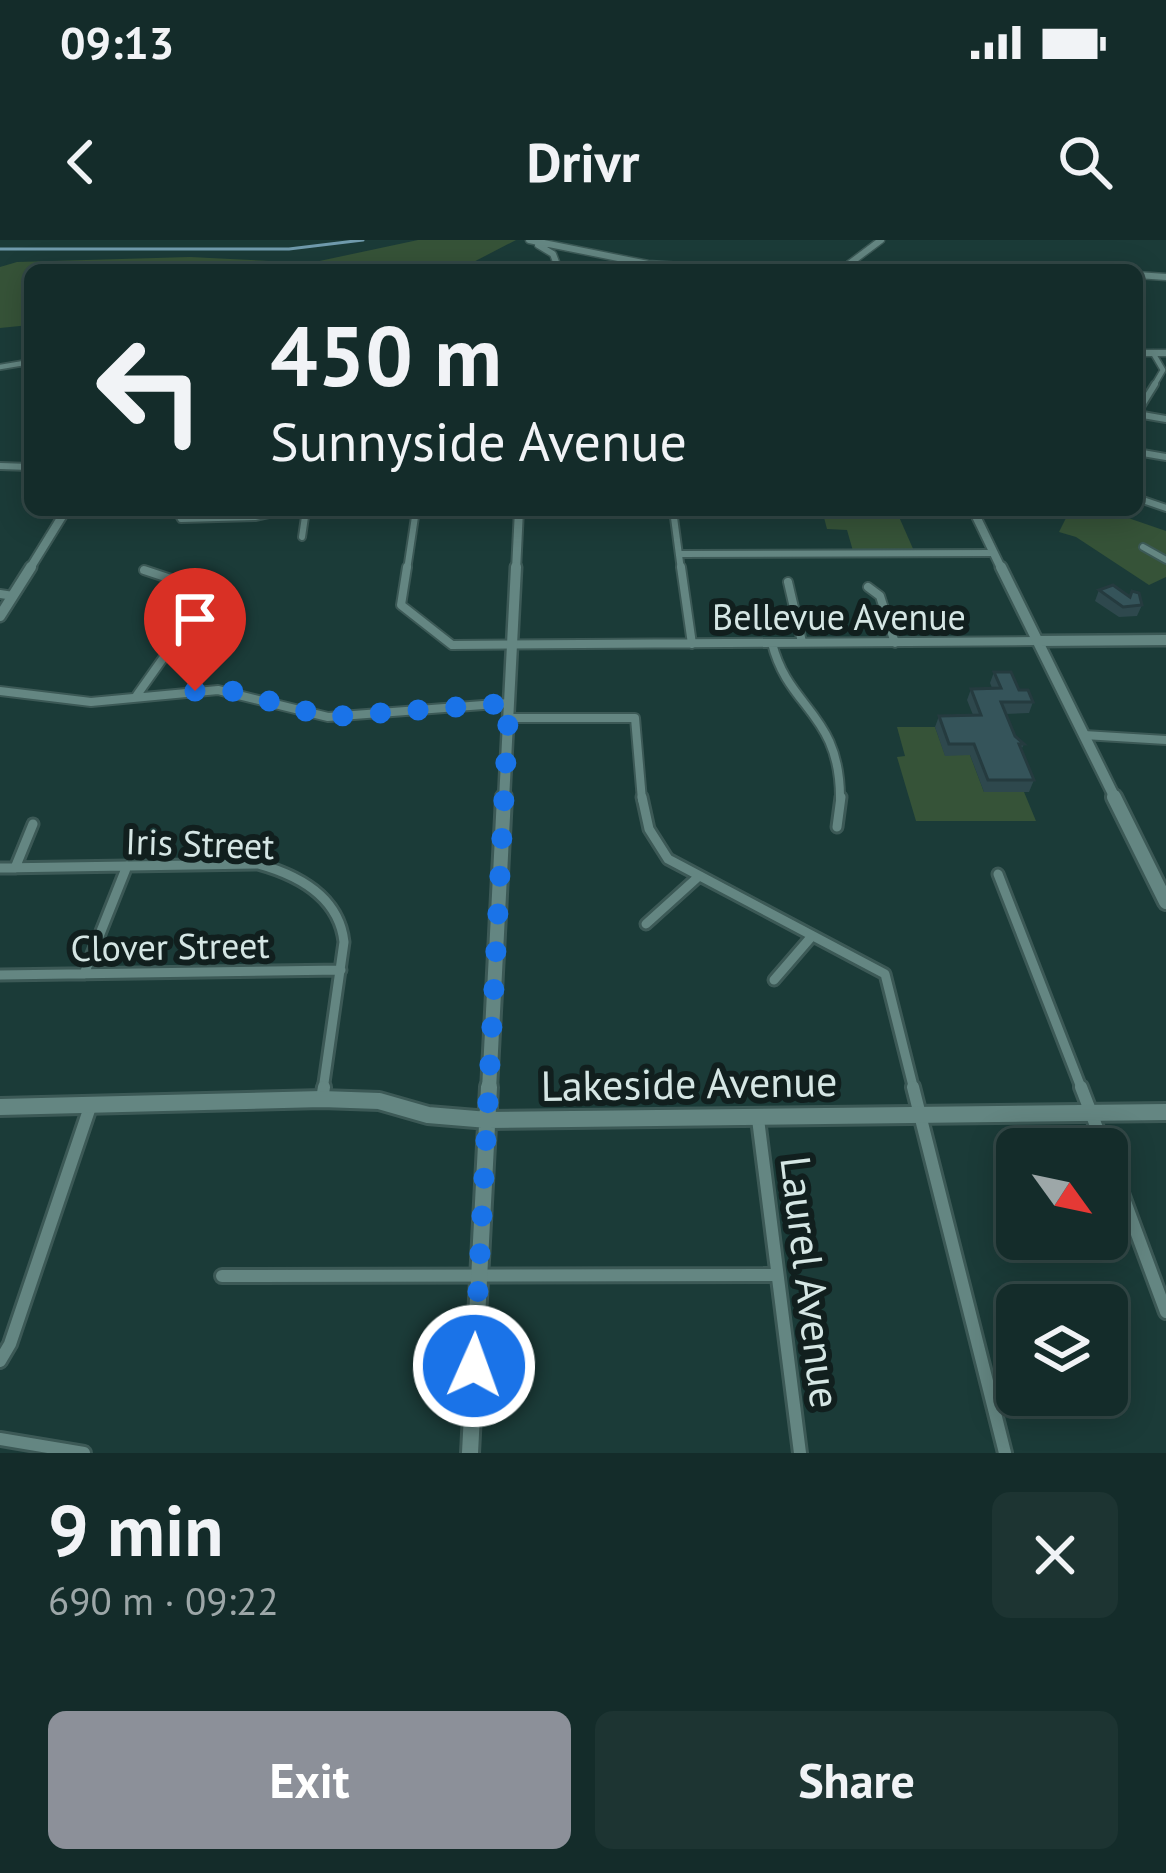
<!DOCTYPE html>
<meta charset="utf-8">
<style>
:root{--surface:#142c2a;--page:#1d3432;--text:#f1f3f6;--muted:#9da7a8;--line:#334847;--accent:#8c9099}
body{margin:0;font-family:"PT Sans",sans-serif;background:var(--page);color:var(--text);height:100vh;display:flex;flex-direction:column;font-size:45px;white-space:nowrap}
*{box-sizing:border-box;margin:0}
p{font-size:39px;color:var(--muted)}
.icon{flex:none;width:66px;height:66px;fill:none;stroke:currentColor;stroke-width:2;stroke-linecap:round;stroke-linejoin:round}
.map{position:relative;height:1213px;overflow:hidden}
.side{display:flex;flex-direction:column;background:var(--surface);flex:1}
.side>*{flex:none}
.hud{position:absolute;left:24px;top:24px;width:1119px;height:252px;border-radius:18px;box-shadow:0 6px 30px #0003,0 0 0 3px var(--line);background:#142c2a;color:var(--text);overflow:hidden}
.needle{width:78px;rotate:123deg}
.buttons{position:absolute;left:996px;top:888px;display:grid;gap:24px}
.buttons a{display:grid;place-items:center;width:132px;height:132px;border-radius:18px;background:var(--surface);box-shadow:0 6px 30px #0003,0 0 0 3px var(--line);font-size:60px}
.pin{position:absolute;display:grid;place-items:center;width:102px;height:102px;color:#fff;margin:-123px -51px;border-radius:50% 50% 50% 0;rotate:-45deg;box-shadow:0 0 12px #0007}
.pin .icon{rotate:45deg}
.me{position:absolute;width:132px;margin:-66px;rotate:2deg;stroke-linejoin:round;filter:drop-shadow(0 0 9px #0008)}
.turn{display:flex;align-items:center;gap:42px;height:252px;padding:0 48px;font-size:54px}
.turn .icon{width:156px;height:156px;stroke-width:2.5}
.turn b{display:block;font-size:84px;line-height:102px}
.round{display:grid;place-items:center;flex:none;width:126px;height:126px;border-radius:18px;background:var(--page)}
.overview{display:flex;align-items:center;justify-content:space-between;height:204px;padding:0 48px}
h1{font-size:72px;font-weight:600;line-height:90px}
.cta{display:flex;gap:24px;margin-top:auto;padding:24px 48px}
.cta a{flex:1;height:138px;border-radius:18px;background:var(--accent);color:#fff;font-size:48px;font-weight:600;line-height:138px;text-align:center}
.cta a+a{background:var(--page);color:var(--text)}
.status{display:flex;justify-content:space-between;align-items:center;height:84px;padding:0 60px;background:var(--surface);direction:ltr}
.status svg{height:33px;fill:currentColor}
header{display:flex;justify-content:space-between;align-items:center;height:156px;padding:0 48px;background:var(--surface);font-size:54px;font-weight:600}
.map>svg:first-child{display:block}
.green{fill:#365338}
.lines{fill:none;stroke-linecap:round;stroke-linejoin:round}
.stream{stroke:#709bad;stroke-width:3}
.street-far4-casing{stroke:#3c5956;stroke-width:8}
.street-far3-casing{stroke:#3c5956;stroke-width:10}
.street-far2-casing{stroke:#3c5956;stroke-width:12}
.street-far1-casing{stroke:#3c5956;stroke-width:15}
.street-casing{stroke:#3c5956;stroke-width:18}
.secondary-far4-casing{stroke:#3c5956;stroke-width:9}
.secondary-far3-casing{stroke:#3c5956;stroke-width:12}
.secondary-far2-casing{stroke:#3c5956;stroke-width:15}
.secondary-far1-casing{stroke:#3c5956;stroke-width:20}
.secondary-casing{stroke:#3c5956;stroke-width:22}
.street-far4{stroke:#648682;stroke-width:4.5}
.street-far3{stroke:#648682;stroke-width:6}
.street-far2{stroke:#648682;stroke-width:8}
.street-far1{stroke:#648682;stroke-width:9}
.street{stroke:#648682;stroke-width:12}
.secondary-far4{stroke:#648682;stroke-width:6}
.secondary-far3{stroke:#648682;stroke-width:8}
.secondary-far2{stroke:#648682;stroke-width:10}
.secondary-far1{stroke:#648682;stroke-width:14}
.secondary{stroke:#648682;stroke-width:16}
.wall{fill:#2e484d}
.building{fill:#35545a;stroke:#253b3f;stroke-width:3}
.route{stroke:#1a73e8;stroke-width:21;stroke-dasharray:0 37.8}
.labels{text-anchor:middle;dominant-baseline:central;stroke-width:12;stroke-linejoin:round;paint-order:stroke}
.street-label{font-size:36px;fill:#d5e6e4;stroke:#111f1e}
.near-street-label{font-size:42px;fill:#d5e6e4;stroke:#111f1e}
</style>
<div class="status"><b>09:13</b><svg viewBox="0 0 49 12"><path d="M0 12V9h3v3zM5 12V6h3v6zM10 12V3h3v9zM15 12V0h3v12zM26 1h20v11H26zM47 4h2v5h-2z"/></svg></div>
<header><svg class="icon" aria-label="back" viewBox="0 0 24 24"><path d="M15 5l-7 7 7 7"/></svg>Drivr<svg class="icon" aria-label="search" viewBox="0 0 24 24"><circle cx="10" cy="10" r="6"/><path d="M15 15l6 6"/></svg></header>
<div class="map">
<svg width="1166" height="1213" viewBox="0 0 1166 1213">
<rect width="100%" height="100%" fill="#1b3b38"/>
<path class="green" d="M418,0H516L458,30H30V85L0,88V27L17,22L190,17L310,23Z
M822,270H896L914,311H853L847,290L827,289Z
M1070,270H1105L1166,291V337L1149,345L1076,297L1059,292Z
M897,487H935L945,515H970L984,552H1024L1036,581H916L897,517L905,516Z"/>
<g class="lines">
<path class="stream" d="M0,9H289L363,0"/>
<defs>
<path id="street-far4" d="M0,127L30,122
M1153,147L1163,130L1153,113"/>
<path id="street-far3" d="M1137,173L1155,144
M1137,174L1166,179
M1137,212L1166,217
M0,226L30,227
M1137,258L1166,268
M176,270L181,279L255,277L286,270
M673,270L681,330
M302,297L306,270
M1143,307L1166,320
M680,314L993,313
M407,330L416,270"/>
<path id="street-far2" d="M407,327L401,365L452,405L1037,401
M681,327L692,404
M788,342L802,402
M868,347L880,356L895,403
M0,354L13,356
M772,403C788,469 841,473 840,560
M0,451L91,462L218,450L328,477L509,463
M137,455L210,352L144,330
M509,478H635L642,560
M1084,495L1166,500"/>
<path id="street-far1" d="M642,557L649,589L668,619L885,734L914,850
M837,587L841,557
M0,628L258,624C298,635 339,657 344,702L323,850
M15,628L33,584
M998,634L1082,850
M646,684L698,637
M84,734L127,626
M0,735L341,730
M774,740L812,696"/>
<path id="street" d="M913,847L1005,1213
M1081,847L1105,909
M322,859L324,847
M758,879L800,1213
M1107,913L1166,1072
M222,1036L777,1035
M0,1121L10,1104L90,867
M0,1199L84,1213"/>
<path id="secondary-far4" d="M529,0L648,24L750,30
M538,5L553,14L559,30
M841,30L881,0
M998,30H1066
M1137,35L1166,37
M1137,113H1166"/>
<path id="secondary-far3" d="M973,270L1002,330
M29,330L66,270
M516,330L519,270"/>
<path id="secondary-far2" d="M1001,327L1116,560
M0,376L31,327
M1037,401L1166,400
M504,560L516,327"/>
<path id="secondary-far1" d="M1114,557L1166,662
M489,850L504,557"/>
<path id="secondary" d="M0,867L322,859L379,861L428,875L488,880L1166,872
M470,1213L489,847"/>
</defs>
<use href="#street-far4" class="street-far4-casing"/>
<use href="#street-far3" class="street-far3-casing"/>
<use href="#street-far2" class="street-far2-casing"/>
<use href="#street-far1" class="street-far1-casing"/>
<use href="#street" class="street-casing"/>
<use href="#secondary-far4" class="secondary-far4-casing"/>
<use href="#secondary-far3" class="secondary-far3-casing"/>
<use href="#secondary-far2" class="secondary-far2-casing"/>
<use href="#secondary-far1" class="secondary-far1-casing"/>
<use href="#secondary" class="secondary-casing"/>
<use href="#street-far4" class="street-far4"/>
<use href="#street-far3" class="street-far3"/>
<use href="#street-far2" class="street-far2"/>
<use href="#street-far1" class="street-far1"/>
<use href="#street" class="street"/>
<use href="#secondary-far4" class="secondary-far4"/>
<use href="#secondary-far3" class="secondary-far3"/>
<use href="#secondary-far2" class="secondary-far2"/>
<use href="#secondary-far1" class="secondary-far1"/>
<use href="#secondary" class="secondary"/>
</g>
<path class="wall" d="M1099,350L1130,357L1142,365L1137,376L1119,377L1095,361Z
M994,432L1033,462L1029,473L1006,474L1015,496L1024,504L1021,510L1034,540L1029,552H984L970,515L945,516L935,487L939,476L973,475L967,460L971,449L992,448L990,443Z"/>
<path class="building" d="M1113,345L1130,357L1132,351L1139,353L1142,365L1123,367L1099,350Z
M994,432H1011L1019,450H1028L1033,462H1001L1015,496L1024,504H1019L1034,540H988L974,504H949L939,476L981,475L971,449L1001,448Z"/>
<g class="lines">
<path class="route" d="M195,451H232L328,477L509,463L474,1126"/>
</g>
<g class="labels">
<g class="street-label">
<text x="839" y="376">Bellevue Avenue</text>
<text transform="translate(200 603) rotate(2)">Iris Street</text>
<text transform="translate(170 706) rotate(-1)">Clover Street</text>
</g>
<g class="near-street-label">
<text transform="translate(689 843) rotate(-1)">Lakeside Avenue</text>
<text transform="translate(811 1042) rotate(83)">Laurel Avenue</text>
</g>
</g>
</svg>
<div class="buttons">
<a><svg class="needle" viewBox="-14 -14 28 28"><path d="M0-13l5 13h-10z" fill="#e53935"/><path d="M0 13l5-13h-10z" fill="#9da7a8"/></svg></a>
<a><svg class="icon" aria-label="layers" viewBox="0 0 24 24"><path d="M12 4l9 5-9 5-9-5zM3 14l9 5 9-5"/></svg></a>
</div>
<div class="pin" style="left:195px;top:451px;background:#d93025"><svg class="icon" aria-label="arrive" viewBox="0 0 24 24"><path d="M6 21V4h12l-3 4 3 4H6"/></svg></div>
<svg class="me" style="left:474px;top:1126px" viewBox="-20 -20 40 40"><circle r="17" fill="#1a73e8" stroke="#fff" stroke-width="3"/><path d="M0-11L8 9 0 5-8 9z" fill="#fff"/></svg>
<div class="hud">
<div class="turn"><svg class="icon" aria-label="left" viewBox="0 0 24 24"><path d="M17 20v-9H6M10 6l-5 5 5 5"/></svg><div><b>450 m</b>Sunnyside Avenue</div></div>
</div>
</div>
<section class="side">
<div class="overview"><div><h1>9 min</h1><p>690 m · 09:22</p></div><a class="round"><svg class="icon" aria-label="close" viewBox="0 0 24 24"><path d="M6 6l12 12M18 6L6 18"/></svg></a></div>
<div class="cta"><a>Exit</a><a>Share</a></div>
</section>
